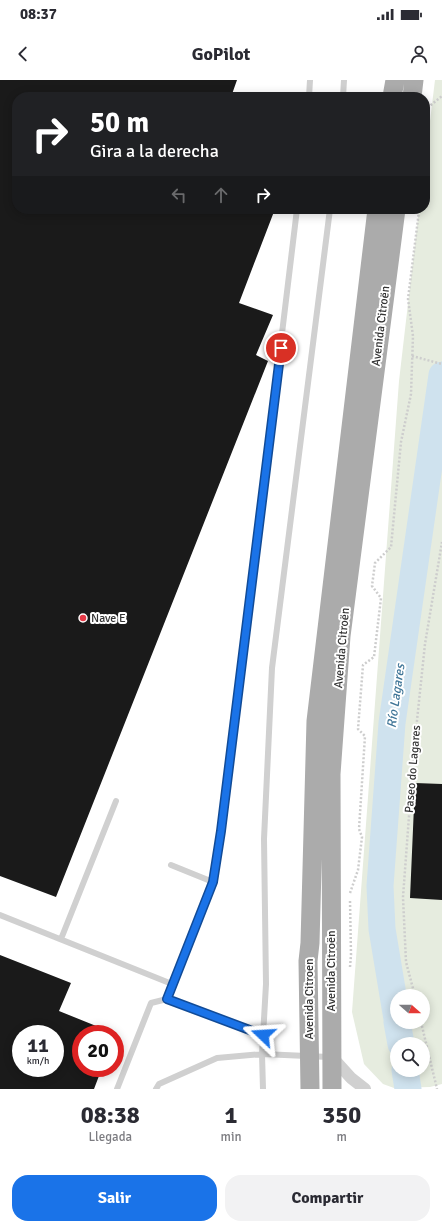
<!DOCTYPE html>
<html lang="es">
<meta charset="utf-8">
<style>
:root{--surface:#fff;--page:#f2f2f3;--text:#2b2b33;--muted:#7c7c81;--accent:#1a73e8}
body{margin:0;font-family:Signika,sans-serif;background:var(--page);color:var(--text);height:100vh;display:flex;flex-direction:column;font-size:15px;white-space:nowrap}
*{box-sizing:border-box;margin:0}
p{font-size:13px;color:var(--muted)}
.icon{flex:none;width:22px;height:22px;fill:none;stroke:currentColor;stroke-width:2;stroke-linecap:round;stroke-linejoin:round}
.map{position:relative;height:1009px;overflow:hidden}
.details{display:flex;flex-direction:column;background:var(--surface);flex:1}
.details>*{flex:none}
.guide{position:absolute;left:12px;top:12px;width:418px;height:122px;border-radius:16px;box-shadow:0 2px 10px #0003;background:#202124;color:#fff;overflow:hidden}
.needle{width:26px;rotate:111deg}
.fabs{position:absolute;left:390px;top:909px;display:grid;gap:8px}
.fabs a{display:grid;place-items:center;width:40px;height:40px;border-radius:50%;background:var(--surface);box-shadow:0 2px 10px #0003;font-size:20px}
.speed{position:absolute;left:12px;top:945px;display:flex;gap:8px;font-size:20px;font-weight:700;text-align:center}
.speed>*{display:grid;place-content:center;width:52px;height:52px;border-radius:50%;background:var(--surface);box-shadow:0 2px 10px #0003;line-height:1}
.speed small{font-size:10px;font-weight:400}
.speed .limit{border:6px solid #d22;background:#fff;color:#111}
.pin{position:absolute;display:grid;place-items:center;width:34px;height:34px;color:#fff;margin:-17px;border:2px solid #fff;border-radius:50%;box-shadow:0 1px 4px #0007}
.me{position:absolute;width:44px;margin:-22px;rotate:290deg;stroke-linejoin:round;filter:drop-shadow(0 0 3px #0008)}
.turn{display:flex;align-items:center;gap:14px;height:84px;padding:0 12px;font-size:18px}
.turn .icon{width:52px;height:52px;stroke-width:2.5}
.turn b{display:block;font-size:28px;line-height:34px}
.lanes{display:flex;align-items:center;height:38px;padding:0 12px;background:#0003;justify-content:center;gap:20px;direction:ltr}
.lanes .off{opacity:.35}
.eta{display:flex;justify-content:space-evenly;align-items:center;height:68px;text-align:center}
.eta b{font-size:24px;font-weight:700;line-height:28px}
.cta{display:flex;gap:8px;margin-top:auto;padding:8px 12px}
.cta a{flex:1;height:46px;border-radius:16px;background:var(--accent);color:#fff;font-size:16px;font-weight:700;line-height:46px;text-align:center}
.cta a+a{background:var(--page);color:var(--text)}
.status{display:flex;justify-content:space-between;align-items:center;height:28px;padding:0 20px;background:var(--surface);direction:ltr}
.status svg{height:11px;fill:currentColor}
header{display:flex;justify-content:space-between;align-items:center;height:52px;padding:0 12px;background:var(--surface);font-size:18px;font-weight:700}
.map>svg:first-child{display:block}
.green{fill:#e6ecdf;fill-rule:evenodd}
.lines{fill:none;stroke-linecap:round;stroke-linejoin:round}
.river{stroke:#cfe2ee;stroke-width:27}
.building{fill:#1a1a1a;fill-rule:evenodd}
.path{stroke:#cdcdcd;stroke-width:2.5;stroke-dasharray:2 2;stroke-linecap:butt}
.service{stroke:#d0d0d0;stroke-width:6}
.minor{stroke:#d0d0d0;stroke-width:12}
.primary{stroke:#ababab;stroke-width:19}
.route-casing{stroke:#114b97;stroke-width:10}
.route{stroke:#1a73e8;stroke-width:7}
.poi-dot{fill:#e63946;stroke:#fff;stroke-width:1.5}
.labels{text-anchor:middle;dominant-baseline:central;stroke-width:4;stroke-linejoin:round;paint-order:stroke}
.street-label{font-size:12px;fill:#333;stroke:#fff}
.poi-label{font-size:12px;fill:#333;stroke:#fff;text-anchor:start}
.water-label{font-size:13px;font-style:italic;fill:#3f7597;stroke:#fff}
</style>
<div class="status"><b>08:37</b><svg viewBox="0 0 49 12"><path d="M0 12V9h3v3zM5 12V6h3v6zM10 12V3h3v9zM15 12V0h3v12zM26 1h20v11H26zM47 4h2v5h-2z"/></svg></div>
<header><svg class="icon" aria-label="back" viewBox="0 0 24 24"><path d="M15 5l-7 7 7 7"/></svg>GoPilot<svg class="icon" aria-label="person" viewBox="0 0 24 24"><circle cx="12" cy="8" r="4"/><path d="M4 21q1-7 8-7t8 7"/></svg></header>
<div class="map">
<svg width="442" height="1009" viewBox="0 0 442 1009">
<rect width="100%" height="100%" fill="#fff"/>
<path class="green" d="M435,0H442V1004L430,1007L394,1008L383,1004L364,984L352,932L399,301L419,129H425V82ZM397,916H423V942H397ZM397,964H423V990H397Z"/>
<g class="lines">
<path class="river" d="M397,939L382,849L380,806L392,643L442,295
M397,942L401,964
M405,990L408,1009"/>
</g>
<path class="building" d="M0,0H237L231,17H17V129H275L239,223L273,235L256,275L268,281L56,817L0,796Z
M415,703L442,704V820L410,818Z
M0,875L71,903L59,931L116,954H81V988H102L94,1009H0ZM21,954H55V988H21Z"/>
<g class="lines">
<path class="path" d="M425,35L426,29L442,16
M412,276L442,284
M350,813L358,790L362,757L359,749L365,656L358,649L363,585L374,577L381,518L372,506L375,483L391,467L401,362L411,314L413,256L408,219L419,131L418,129
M350,887L351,875L350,820
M415,916L406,882L403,817L414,669L425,564L442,462
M421,942L437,1009"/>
<path class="service" d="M309,17L310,0
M343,17L344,0
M171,785L213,802L172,904
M213,802L221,751L245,560L297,129
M0,835L172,904L167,919L151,923L117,1009
M61,859L116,721
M167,919L263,955
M156,1009L159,1004L217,978L262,974L329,977
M263,1009L262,974L266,904L264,759L272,588L330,129"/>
<path class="minor" d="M332,977L351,998L365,1009"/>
<path class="primary" d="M392,17L395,0
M412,17L414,0
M310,1009L308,881L310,863L316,641L377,129
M332,1009L331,694L341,556L396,129"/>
</g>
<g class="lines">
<defs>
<path id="route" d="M263,955L167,919L213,802L221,751L281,268"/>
</defs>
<use href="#route" class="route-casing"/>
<use href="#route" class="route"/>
</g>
<circle class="poi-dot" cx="83" cy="538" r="4"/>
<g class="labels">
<g class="street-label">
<text transform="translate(381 246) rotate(-83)">Avenida Citroën</text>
<text transform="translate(342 568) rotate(-85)">Avenida Citroën</text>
<text transform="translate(413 689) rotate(-85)">Paseo do Lagares</text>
<text transform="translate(331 891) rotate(-90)">Avenida Citroën</text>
<text transform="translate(309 919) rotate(-90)">Avenida Citroen</text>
</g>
<g class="poi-label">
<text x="91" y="538">Nave E</text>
</g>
<g class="water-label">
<text transform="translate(396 616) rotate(-82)">Río Lagares</text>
</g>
</g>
</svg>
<div class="fabs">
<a><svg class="needle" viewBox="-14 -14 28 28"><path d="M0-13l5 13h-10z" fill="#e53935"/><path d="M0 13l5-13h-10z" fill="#7c7c81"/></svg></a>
<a><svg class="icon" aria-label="search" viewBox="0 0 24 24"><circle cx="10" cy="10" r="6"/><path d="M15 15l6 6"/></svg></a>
</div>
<div class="speed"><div>11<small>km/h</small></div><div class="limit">20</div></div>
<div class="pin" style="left:281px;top:268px;background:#d93025"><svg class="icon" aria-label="arrive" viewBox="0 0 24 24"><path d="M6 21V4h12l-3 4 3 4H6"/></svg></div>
<svg class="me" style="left:263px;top:955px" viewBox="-20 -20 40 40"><path d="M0-17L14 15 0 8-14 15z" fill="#1a73e8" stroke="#fff" stroke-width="4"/></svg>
<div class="guide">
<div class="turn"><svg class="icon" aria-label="right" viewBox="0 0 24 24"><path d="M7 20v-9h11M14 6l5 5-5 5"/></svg><div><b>50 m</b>Gira a la derecha</div></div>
<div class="lanes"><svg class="icon off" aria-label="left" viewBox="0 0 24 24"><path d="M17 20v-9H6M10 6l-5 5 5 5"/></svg><svg class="icon off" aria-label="ahead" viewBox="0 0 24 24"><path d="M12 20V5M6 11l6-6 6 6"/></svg><svg class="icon" aria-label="right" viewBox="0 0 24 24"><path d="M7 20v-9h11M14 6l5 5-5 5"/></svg></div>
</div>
</div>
<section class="details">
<div class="eta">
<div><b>08:38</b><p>Llegada</p></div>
<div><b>1</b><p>min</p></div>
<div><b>350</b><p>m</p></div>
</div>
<div class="cta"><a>Salir</a><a>Compartir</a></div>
</section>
